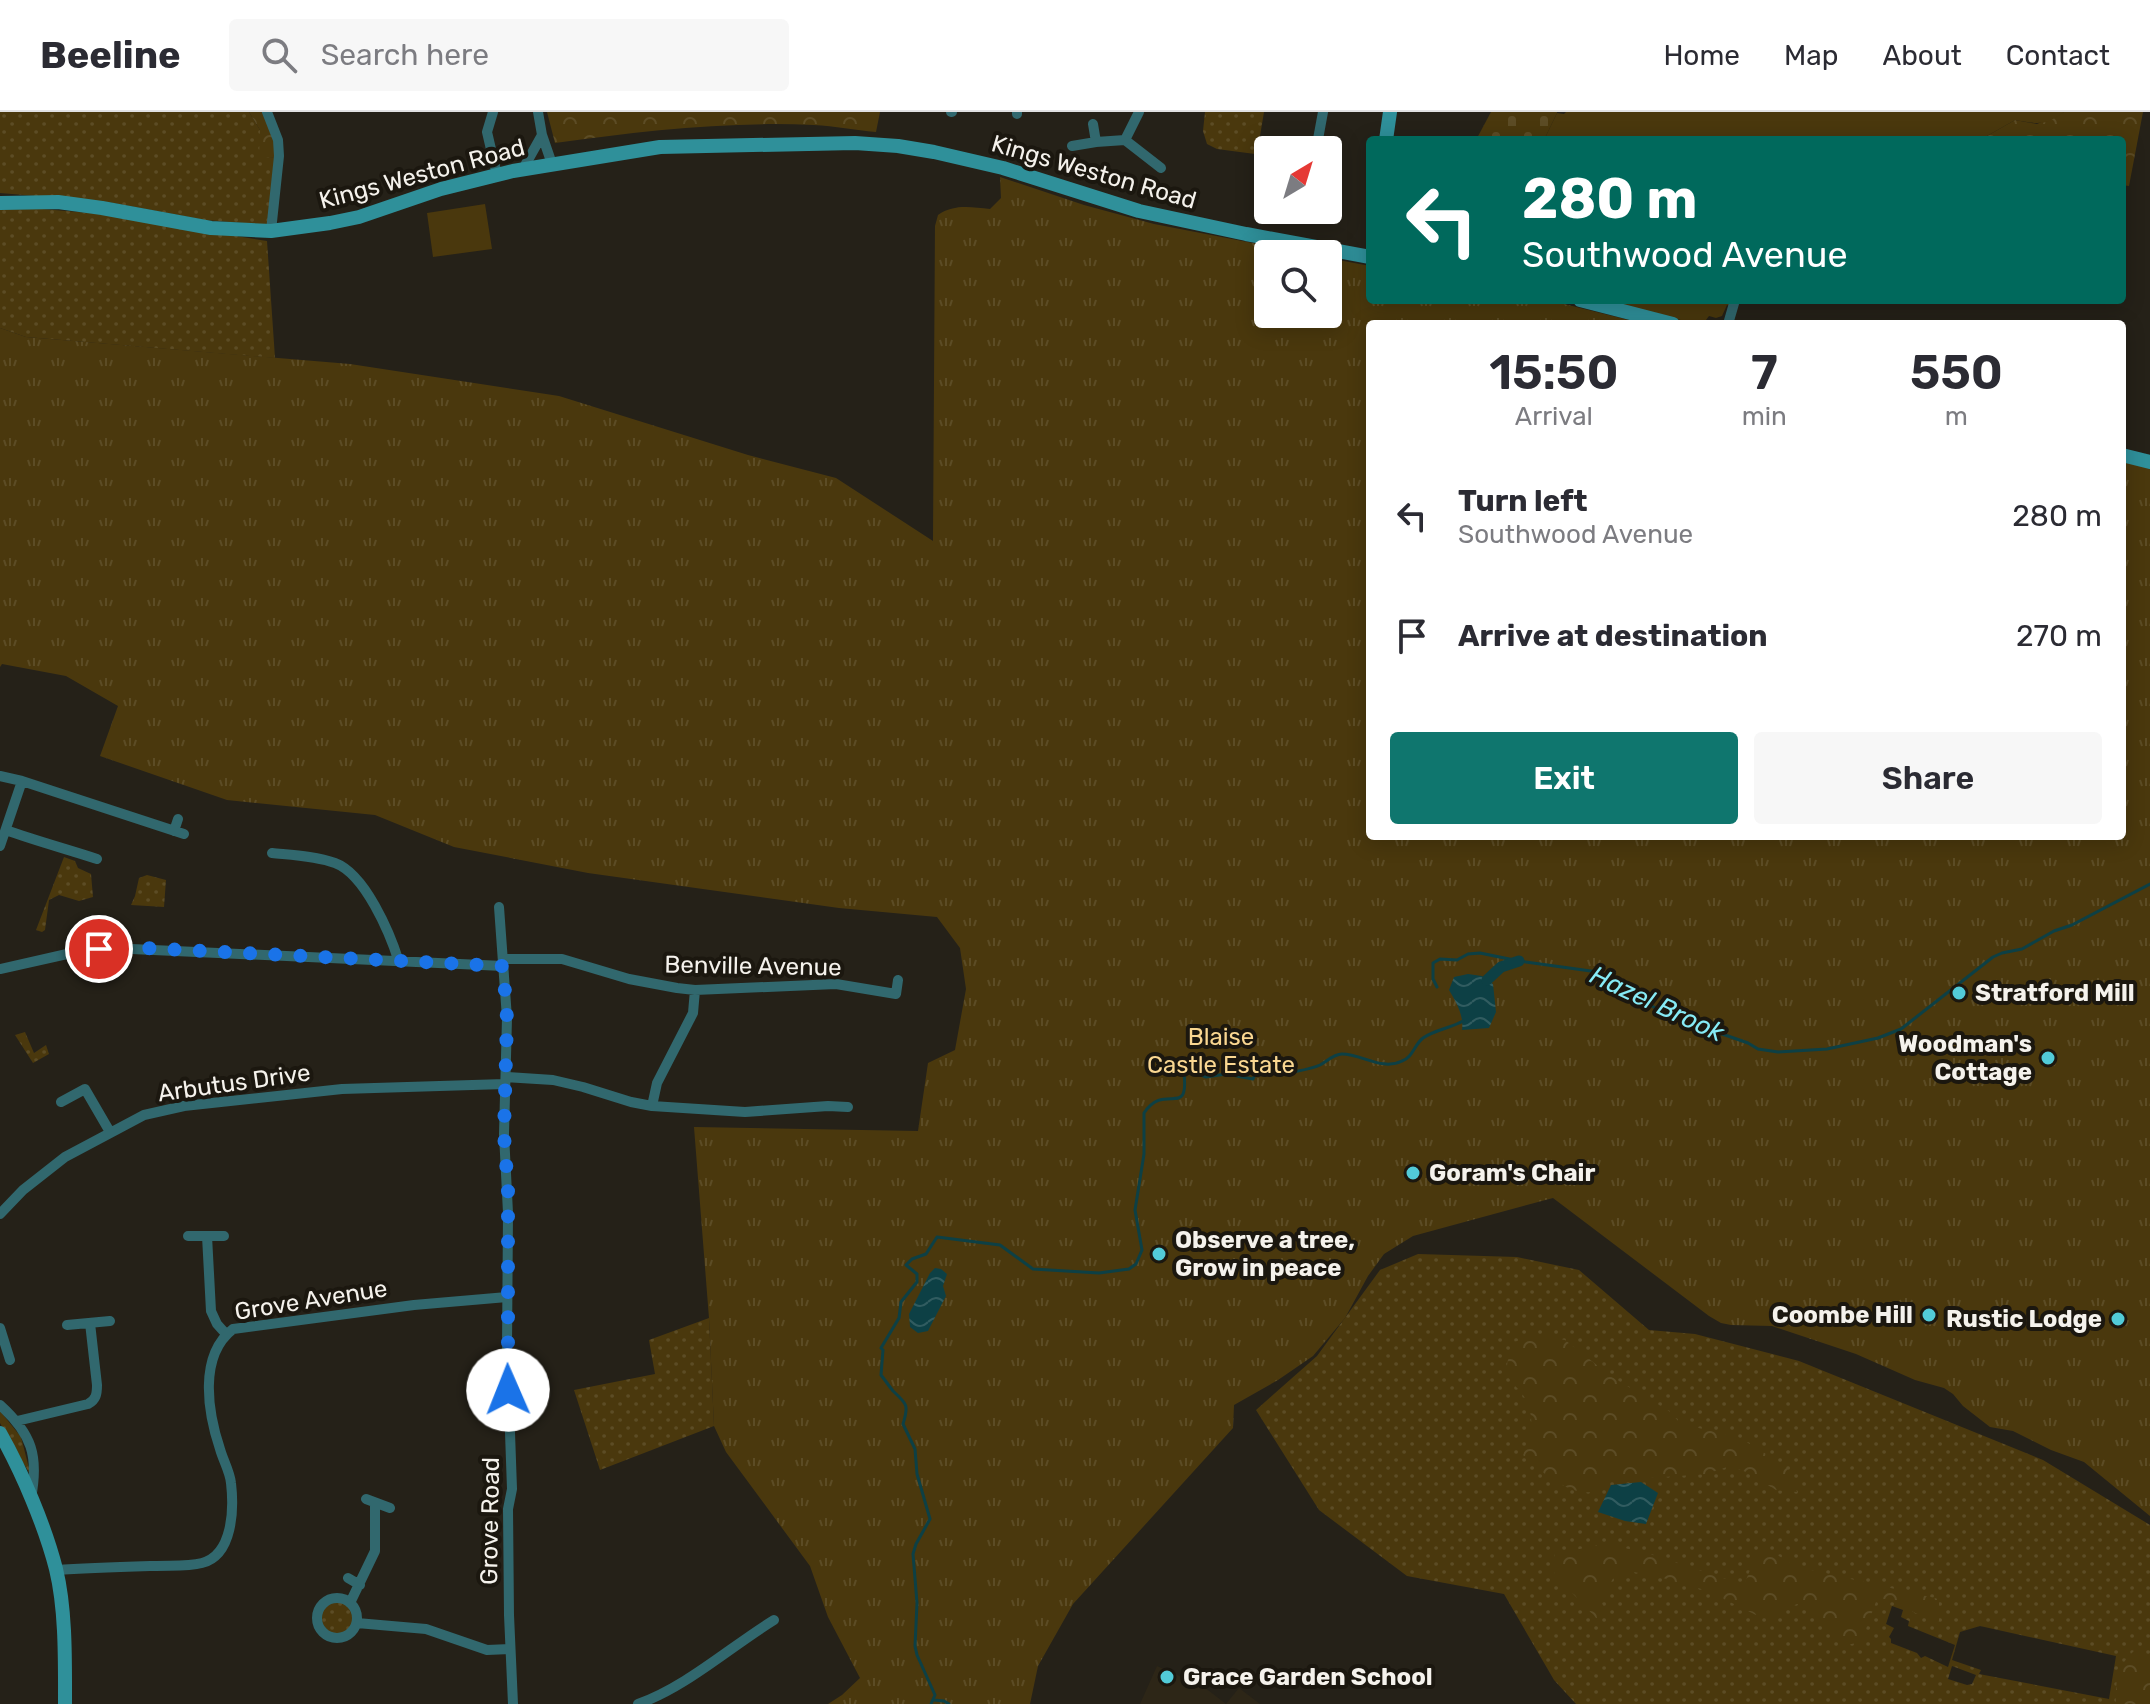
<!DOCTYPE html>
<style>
:root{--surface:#fff;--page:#f7f7f7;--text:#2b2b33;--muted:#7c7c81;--line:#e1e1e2;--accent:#0f766e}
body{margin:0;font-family:Rubik,sans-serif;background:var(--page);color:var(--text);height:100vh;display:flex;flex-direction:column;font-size:30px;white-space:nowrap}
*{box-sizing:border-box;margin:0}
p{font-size:26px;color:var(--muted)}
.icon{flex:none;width:44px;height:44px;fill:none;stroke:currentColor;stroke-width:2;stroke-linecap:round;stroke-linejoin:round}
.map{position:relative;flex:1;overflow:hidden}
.sheet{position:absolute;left:1366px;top:208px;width:760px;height:520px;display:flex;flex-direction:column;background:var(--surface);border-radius:8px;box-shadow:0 4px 20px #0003}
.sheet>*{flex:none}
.banner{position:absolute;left:1366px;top:24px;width:760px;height:168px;border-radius:8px;box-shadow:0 4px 20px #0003;background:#00695c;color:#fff;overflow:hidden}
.needle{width:52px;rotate:38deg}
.buttons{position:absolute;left:1254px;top:24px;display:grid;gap:16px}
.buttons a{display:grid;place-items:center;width:88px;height:88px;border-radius:8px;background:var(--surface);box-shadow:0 4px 20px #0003;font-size:40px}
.pin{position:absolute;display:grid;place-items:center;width:68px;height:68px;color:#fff;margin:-34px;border:4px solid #fff;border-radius:50%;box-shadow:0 2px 8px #0007}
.me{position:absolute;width:88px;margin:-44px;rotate:359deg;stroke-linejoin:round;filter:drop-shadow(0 0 6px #0008)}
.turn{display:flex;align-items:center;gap:28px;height:168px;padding:0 24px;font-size:36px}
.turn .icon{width:104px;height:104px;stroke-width:2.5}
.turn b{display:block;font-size:56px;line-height:68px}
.eta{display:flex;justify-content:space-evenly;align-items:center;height:136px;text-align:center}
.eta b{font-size:48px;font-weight:600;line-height:56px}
.cta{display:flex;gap:16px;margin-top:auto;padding:16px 24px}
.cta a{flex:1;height:92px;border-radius:8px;background:var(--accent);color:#fff;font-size:32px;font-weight:600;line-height:92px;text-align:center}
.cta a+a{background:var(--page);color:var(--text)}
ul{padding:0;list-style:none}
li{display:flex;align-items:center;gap:24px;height:120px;padding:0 24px}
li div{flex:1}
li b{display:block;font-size:30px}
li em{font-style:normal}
header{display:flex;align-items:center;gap:48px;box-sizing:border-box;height:112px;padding:0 40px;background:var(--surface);border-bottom:2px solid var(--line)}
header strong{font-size:38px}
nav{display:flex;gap:44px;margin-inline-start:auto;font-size:28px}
.search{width:560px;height:72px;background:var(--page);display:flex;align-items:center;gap:20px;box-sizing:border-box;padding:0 28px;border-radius:8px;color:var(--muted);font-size:30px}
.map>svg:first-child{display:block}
.built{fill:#2d2617}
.grass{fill:url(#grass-dots);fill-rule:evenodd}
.forest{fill:url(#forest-crowns)}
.cemetery{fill:url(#cemetery-stones)}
.park{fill:url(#park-tufts)}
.garden{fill:#4a380d}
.water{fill:url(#water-waves)}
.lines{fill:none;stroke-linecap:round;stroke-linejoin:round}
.stream{stroke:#0d4045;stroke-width:3}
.canal{stroke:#0d4045;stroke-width:11}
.street{stroke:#31686e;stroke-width:10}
.secondary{stroke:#2f909a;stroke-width:14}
.route{stroke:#1a73e8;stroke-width:14;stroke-dasharray:0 25.2}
.poi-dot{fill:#52cbd8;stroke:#1b170f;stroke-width:3}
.labels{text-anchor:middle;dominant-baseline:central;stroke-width:8;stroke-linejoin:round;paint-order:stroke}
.street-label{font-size:24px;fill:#f5f2ec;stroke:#1b170f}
.poi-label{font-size:24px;font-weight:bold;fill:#f5f2ec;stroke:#1b170f;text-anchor:start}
.park-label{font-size:24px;fill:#fad791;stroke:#1b170f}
.water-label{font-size:26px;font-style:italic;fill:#86ebf6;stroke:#1b170f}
</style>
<header>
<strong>Beeline</strong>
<div class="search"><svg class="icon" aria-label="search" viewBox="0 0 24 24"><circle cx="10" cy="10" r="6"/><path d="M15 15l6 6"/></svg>Search here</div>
<nav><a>Home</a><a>Map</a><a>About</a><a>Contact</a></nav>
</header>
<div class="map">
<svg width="2150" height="1592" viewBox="0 0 2150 1592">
<defs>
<pattern id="grass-dots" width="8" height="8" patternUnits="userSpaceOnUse" patternTransform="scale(2)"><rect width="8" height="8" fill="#4a380d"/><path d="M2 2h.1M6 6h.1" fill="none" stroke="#5c4c25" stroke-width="1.8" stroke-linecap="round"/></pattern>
<pattern id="forest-crowns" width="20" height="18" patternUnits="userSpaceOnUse" patternTransform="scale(2)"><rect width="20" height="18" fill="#4a380d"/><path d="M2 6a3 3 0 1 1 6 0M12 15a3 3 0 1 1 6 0" fill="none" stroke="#5c4c25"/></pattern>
<pattern id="cemetery-stones" width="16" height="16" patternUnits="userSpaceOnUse" patternTransform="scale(2)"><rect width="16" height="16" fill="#4a380d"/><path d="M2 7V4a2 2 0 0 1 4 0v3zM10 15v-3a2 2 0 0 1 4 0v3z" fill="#5c4c25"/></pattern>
<pattern id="park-tufts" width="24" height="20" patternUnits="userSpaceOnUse" patternTransform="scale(2)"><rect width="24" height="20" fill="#4a380d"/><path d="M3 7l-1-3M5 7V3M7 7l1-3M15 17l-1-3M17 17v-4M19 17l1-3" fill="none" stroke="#5c4c25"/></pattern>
<pattern id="water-waves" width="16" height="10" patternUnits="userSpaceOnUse" patternTransform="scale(2)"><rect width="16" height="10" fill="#0d4045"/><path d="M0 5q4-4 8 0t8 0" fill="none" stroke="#315c60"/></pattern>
</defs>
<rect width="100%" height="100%" fill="#252118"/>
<path class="built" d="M1157,1554L1204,1575L1226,1592H1140Z
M1239,1576L1260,1592H1226Z"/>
<path class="grass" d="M0,0H249L260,18V44L277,46L267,113L205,108L108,90L0,81Z
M1205,0H1264L1258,36L1255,42L1217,37L1207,32L1203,19Z
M31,96L101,102L267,129L275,246L26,225L0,216V97Z
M64,745L75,749L78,756L91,762L93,785L79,789L59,783L49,788L45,818L42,820L36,818Z
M147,763L166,768L164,795L131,793L135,784L139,766Z
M25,920L34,941L46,933L49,942L33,951L15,923Z
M696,1021L709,1206L714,1314L600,1358L574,1278L655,1262L649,1228L709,1206Z
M1418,1142L1517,1145L1579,1158L1649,1218L1695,1222L1799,1249L2043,1348L2150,1413V1592H1576L1554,1568L1504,1482L1407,1464L1319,1398L1256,1298L1317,1244L1380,1158ZM1892,1494L1903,1498L1901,1505L1909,1509L1908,1514L1955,1533L1948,1555L1925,1544L1921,1546L1917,1541L1891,1531V1527L1889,1525L1894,1516L1886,1512ZM1980,1514L2116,1544L2109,1587L1979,1562L1981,1558L1952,1548L1960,1520ZM1952,1554L1976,1563L1972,1572L1967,1573L1948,1567Z
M0,1299L21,1325L31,1364L0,1311Z
M321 1506a16 16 0 1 1 32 0a16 16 0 1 1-32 0Z"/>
<path class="forest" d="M249,0H264L276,30L277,46L259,45L260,18Z
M547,0H880L876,20C855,18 835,14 814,13C727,9 641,19 555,31Z
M2064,0H2143L2129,74L2122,73V28H1980L2015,8L2037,12Z
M1536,1223L1565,1228L1612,1265L1669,1299L1681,1312L1738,1325L1763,1340L1788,1357L1797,1380L1776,1378L1746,1360L1730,1354L1706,1362L1608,1369L1597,1380C1591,1380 1583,1381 1577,1379C1561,1375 1535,1356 1523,1343C1528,1329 1534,1314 1530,1299C1522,1265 1494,1278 1514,1230Z
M1604,1432L1644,1440L1744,1473L1760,1433L1798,1455L1939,1487V1509L1915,1501L1892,1487H1877L1861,1530L1842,1534L1828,1514L1811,1494L1797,1492L1774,1502L1756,1503L1708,1479L1667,1467L1634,1460L1614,1465L1600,1488L1607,1501L1599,1509L1556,1464L1551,1454L1555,1442Z
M2135,1538L2150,1546V1592H2116C2116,1568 2116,1555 2135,1538Z"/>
<path class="cemetery" d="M1491,0H1557V1L1544,28H1476Z"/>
<path class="park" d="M1000,65L1084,93L1154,112L1309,142H1268V202H1328V146L1370,154V188H1548L1645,212H1370V724H2122V348L2150,356V1404L2084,1350L2051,1338L2013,1319L1990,1315L1963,1294L1953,1282L1944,1276L1915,1268L1856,1242L1772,1214L1731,1213L1721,1211L1709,1204L1553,1086L1413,1124L1384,1142L1368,1164L1345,1206L1313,1244L1278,1268L1234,1293L1233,1316L1073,1492L1038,1554L1030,1592H828L842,1583L860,1566L828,1505L810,1454L726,1340L714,1314L709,1206L694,1015L918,1019L928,951L955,938L966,877L960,836L937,805L839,796L588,761L454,735L375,703L227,688L100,644L118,594L66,564L2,552L0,555V216L26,225L350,252L559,284L748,343L836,366L933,429L935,114L938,103C954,92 970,95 990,97L1001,86Z"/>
<path class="garden" d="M1566,0H2064C2045,14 2038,12 2015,8L1980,28H1544L1557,1L1564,2Z
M485,92L492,137L433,145L427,101Z
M1603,188H1730L1729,194L1727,193L1722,204L1716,206L1709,204L1703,212H1696Z"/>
<path class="water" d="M1468,862L1482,864L1493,872L1496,900L1489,916L1462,918C1464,903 1456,890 1449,878L1454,865Z
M935,1156L941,1157L947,1162L943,1174L946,1184L928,1219L918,1221L910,1215L909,1202L930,1161Z
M1641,1370L1658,1381L1646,1412L1625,1409L1598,1400L1611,1373Z"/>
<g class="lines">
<path class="stream" d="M1437,875L1433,867V851L1440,847L1457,848L1468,842L1480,841L1519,849L1598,860L1621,871L1650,893L1668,903L1748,931L1758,937L1778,940L1827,937L1878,926L1901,917L1993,845L2002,841L2022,837L2054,819L2072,813L2150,772
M934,1588L944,1589L949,1592
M931,1592L935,1583L917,1543L915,1534L917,1491L913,1442L916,1432L930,1407L917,1362L915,1337L903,1312C909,1293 907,1292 893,1279C889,1274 885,1268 881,1263L883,1238L881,1236L899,1206L901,1190L917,1170V1162L906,1153L912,1147L926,1142L937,1125L1000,1133L1033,1157L1099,1161L1129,1157L1136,1152L1142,1138L1135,1098L1144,1042V1001C1165,969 1189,1008 1184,961L1192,959L1206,965L1226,962L1253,967L1258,956C1268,954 1275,957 1284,962C1295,959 1309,958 1320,953C1327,949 1334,942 1342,942C1362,942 1382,959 1402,949C1413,945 1414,933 1423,926C1434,918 1451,916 1463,909"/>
<path class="canal" d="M1487,868L1501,855L1519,849"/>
<path class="street" d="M267,0L278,28L279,44L271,119
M493,0L487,20L497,63
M538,0L542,23L552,52
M951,0H952
M1017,2V0
M1093,12L1096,30
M1125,28L1139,0
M1072,34L1096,30L1125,28L1161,56
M1316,38L1323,0
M523,57L542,23
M1728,212L1735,188
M0,664L22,669L184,722
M6,718C36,729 67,737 97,747
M174,719L178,707
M0,734L22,669
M272,741C292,743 316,744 335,751C365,762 390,821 399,850
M499,795L507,906L504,1022L508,1101L507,1236L512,1377L508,1397L509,1503L513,1592
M503,847H562L629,867L677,876L695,878L836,872L896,882L898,868
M0,857L67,842L110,836L503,854
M506,965L553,968L583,975L631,990L652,994L745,1000L828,994L848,995
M61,990L85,977L110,1020
M652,994L657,971L693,901L695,878
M0,1102L23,1078L65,1045L144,1003L184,994L342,977L505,972
M188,1124H224
M207,1124L211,1199L217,1212L226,1222
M67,1213L110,1209
M0,1216L10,1248
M0,1293C32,1322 39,1344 31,1386
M17,1309L88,1292C96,1288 97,1282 97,1273L90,1211
M366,1387L390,1396
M56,1458C88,1456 121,1455 153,1454C169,1453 187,1455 202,1451C233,1443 234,1397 231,1371C230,1360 223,1348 220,1337C208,1301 198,1244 233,1217L414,1193L507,1185
M348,1466L360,1473
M317 1506a20 20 0 1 1 40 0a20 20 0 1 1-40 0Z
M350,1491L375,1439V1391
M357,1511L426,1517L487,1538L510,1537
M638,1592C686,1575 730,1535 774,1508"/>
<path class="secondary" d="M1386,28L1390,0
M0,91L58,90L102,96L211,116L271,119L330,111L359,105L441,77L513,59L660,35L855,31L898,34L934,40L1003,56L1139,99L1246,122L1370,145
M1580,188L1673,212
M2122,343L2150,350
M0,1321C22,1360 45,1414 56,1457C66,1498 65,1550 65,1592"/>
</g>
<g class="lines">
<path class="route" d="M99,837L143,836L503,854L507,906L504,1022L508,1078V1278"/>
</g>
<g class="poi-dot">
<circle cx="1959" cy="881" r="8"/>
<circle cx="2048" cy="946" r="8"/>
<circle cx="1413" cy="1061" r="8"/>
<circle cx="1159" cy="1142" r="8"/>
<circle cx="1929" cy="1203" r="8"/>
<circle cx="2118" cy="1207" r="8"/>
<circle cx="1167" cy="1565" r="8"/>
</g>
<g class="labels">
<g class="street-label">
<text transform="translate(1094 60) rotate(16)">Kings Weston Road</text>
<text transform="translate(422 62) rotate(-15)">Kings Weston Road</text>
<text transform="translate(753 854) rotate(1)">Benville Avenue</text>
<text transform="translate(234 971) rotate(-8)">Arbutus Drive</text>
<text transform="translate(311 1188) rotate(-9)">Grove Avenue</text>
<text transform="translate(490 1409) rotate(-89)">Grove Road</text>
</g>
<g class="poi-label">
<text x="1975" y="881">Stratford Mill</text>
<text x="2032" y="932" text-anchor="end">Woodman's<tspan x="2032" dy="28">Cottage</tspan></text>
<text x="1429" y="1061">Goram's Chair</text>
<text x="1175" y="1128">Observe a tree,<tspan x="1175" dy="28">Grow in peace</tspan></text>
<text x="1913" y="1203" text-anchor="end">Coombe Hill</text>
<text x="2102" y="1207" text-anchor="end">Rustic Lodge</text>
<text x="1183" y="1565">Grace Garden School</text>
</g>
<g class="park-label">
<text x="1221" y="925">Blaise<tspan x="1221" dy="28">Castle Estate</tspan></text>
</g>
<g class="water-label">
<text transform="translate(1657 892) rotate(25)">Hazel Brook</text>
</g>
</g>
</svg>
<div class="buttons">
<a><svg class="needle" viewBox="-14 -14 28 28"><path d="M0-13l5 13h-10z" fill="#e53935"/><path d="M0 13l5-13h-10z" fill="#7c7c81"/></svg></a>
<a><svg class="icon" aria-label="search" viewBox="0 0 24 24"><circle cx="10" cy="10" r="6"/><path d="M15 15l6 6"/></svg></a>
</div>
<div class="pin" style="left:99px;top:837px;background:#d93025"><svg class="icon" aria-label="arrive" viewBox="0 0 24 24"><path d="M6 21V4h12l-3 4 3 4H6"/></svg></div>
<svg class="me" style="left:508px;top:1278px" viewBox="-20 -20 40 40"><circle r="19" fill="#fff"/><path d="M0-13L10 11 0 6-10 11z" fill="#1a73e8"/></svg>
<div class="banner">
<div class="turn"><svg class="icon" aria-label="left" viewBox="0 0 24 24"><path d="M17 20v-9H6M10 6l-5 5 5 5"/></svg><div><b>280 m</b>Southwood Avenue</div></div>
</div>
<section class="sheet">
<div class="eta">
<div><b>15:50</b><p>Arrival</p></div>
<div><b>7</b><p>min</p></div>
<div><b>550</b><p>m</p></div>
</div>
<ul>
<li><svg class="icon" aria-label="left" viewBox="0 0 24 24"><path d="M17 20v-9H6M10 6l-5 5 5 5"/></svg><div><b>Turn left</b><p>Southwood Avenue</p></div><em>280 m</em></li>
<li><svg class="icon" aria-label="arrive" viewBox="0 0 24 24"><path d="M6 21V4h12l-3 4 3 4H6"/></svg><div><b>Arrive at destination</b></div><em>270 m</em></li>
</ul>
<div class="cta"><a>Exit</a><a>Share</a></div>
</section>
</div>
